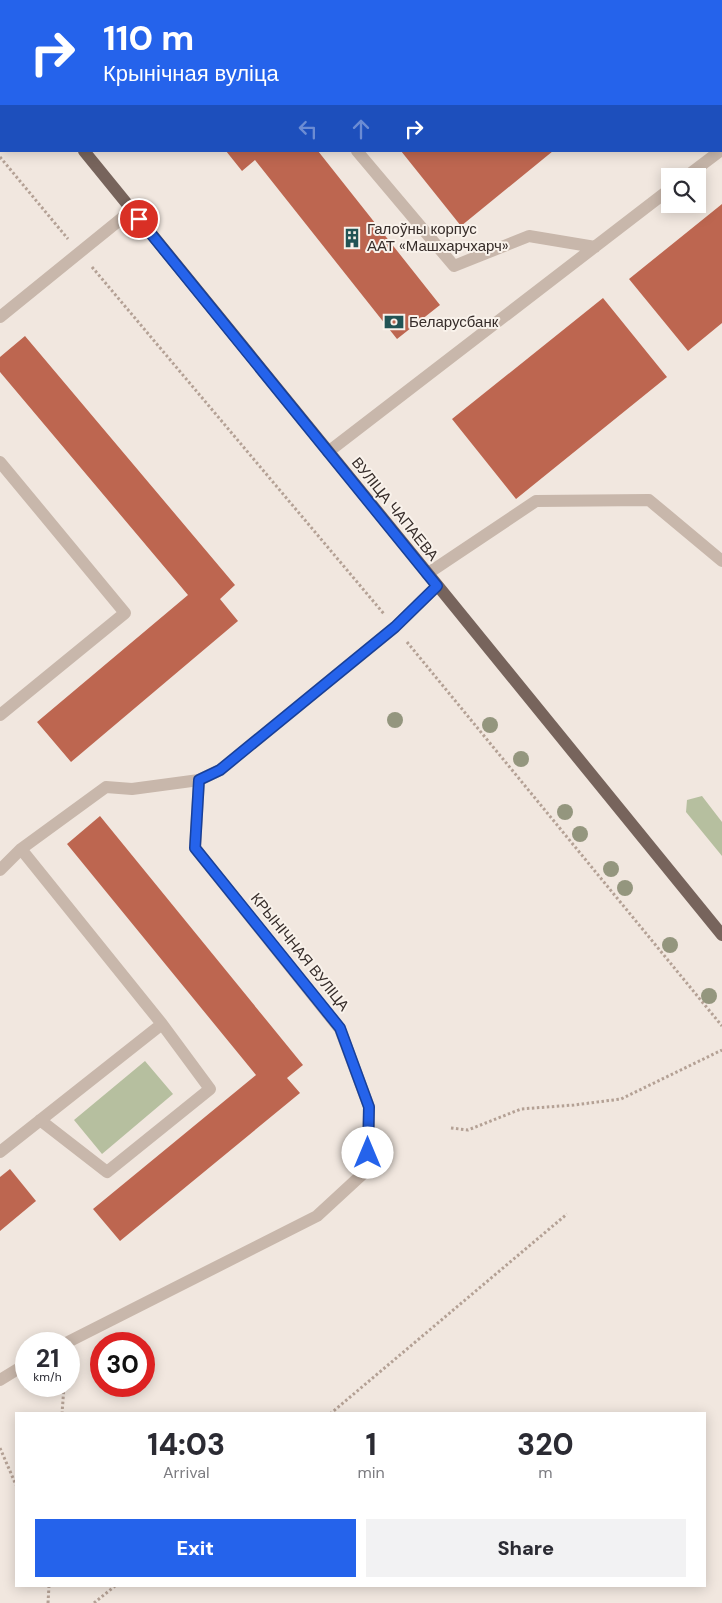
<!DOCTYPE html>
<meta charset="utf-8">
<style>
:root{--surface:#fff;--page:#f2f2f3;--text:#2b2b33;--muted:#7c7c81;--accent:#2563eb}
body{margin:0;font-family:"DM Sans",sans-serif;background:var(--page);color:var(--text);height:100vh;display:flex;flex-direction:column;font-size:19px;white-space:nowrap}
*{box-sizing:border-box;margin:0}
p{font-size:16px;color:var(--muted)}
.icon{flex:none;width:28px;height:28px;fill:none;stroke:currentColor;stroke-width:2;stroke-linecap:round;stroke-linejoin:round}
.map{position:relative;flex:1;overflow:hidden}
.drawer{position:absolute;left:15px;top:1412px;width:691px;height:175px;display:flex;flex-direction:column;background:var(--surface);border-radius:0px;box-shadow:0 2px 12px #0003}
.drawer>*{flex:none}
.banner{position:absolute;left:0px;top:0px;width:722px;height:152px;box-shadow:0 2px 12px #0003;background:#2563eb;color:#fff;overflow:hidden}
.tools{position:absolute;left:661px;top:168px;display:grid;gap:10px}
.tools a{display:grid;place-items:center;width:45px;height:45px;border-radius:0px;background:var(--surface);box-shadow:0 2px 12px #0003;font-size:25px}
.speed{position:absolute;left:15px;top:1332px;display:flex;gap:10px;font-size:25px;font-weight:700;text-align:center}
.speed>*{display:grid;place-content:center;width:65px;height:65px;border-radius:50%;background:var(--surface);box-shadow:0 2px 12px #0003;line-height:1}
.speed small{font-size:12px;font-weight:400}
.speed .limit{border:8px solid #d22;background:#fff;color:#111}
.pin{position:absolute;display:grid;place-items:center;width:42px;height:42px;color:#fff;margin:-21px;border:2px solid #fff;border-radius:50%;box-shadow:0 1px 5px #0007}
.me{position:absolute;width:55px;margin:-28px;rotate:0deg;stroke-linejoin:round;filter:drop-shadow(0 0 4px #0008)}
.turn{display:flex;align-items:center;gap:18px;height:105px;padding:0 20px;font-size:22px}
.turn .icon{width:65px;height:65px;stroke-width:2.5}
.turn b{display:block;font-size:35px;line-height:42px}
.lanes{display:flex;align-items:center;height:48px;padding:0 20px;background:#0003;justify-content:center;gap:25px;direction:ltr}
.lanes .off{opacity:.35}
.eta{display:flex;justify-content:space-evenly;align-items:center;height:85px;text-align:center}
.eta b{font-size:30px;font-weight:800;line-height:35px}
.action{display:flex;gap:10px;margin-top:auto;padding:10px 20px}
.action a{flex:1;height:58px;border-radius:0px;background:var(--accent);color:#fff;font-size:20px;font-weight:800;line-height:58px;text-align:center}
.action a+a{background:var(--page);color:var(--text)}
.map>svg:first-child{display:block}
.green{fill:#b6bf9f}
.building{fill:#bd6650}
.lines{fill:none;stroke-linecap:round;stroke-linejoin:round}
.path{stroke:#b4a195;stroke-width:3;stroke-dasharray:2.5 2.5;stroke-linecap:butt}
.minor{stroke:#c8b7ab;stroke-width:12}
.major{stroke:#77645c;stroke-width:12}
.tree{fill:#94967e}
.route-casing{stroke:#184099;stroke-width:12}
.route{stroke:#2563eb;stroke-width:9}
.labels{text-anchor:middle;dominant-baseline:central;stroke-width:4;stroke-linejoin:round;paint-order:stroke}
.poi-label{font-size:15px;fill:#372d2a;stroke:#f9f2eb;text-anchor:start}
.street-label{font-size:15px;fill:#372d2a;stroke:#f9f2eb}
</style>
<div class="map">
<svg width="722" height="1603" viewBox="0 0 722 1603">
<rect width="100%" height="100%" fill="#f1e7df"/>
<path class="green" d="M702,796L722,822V856L686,812L687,800Z
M145,1061L173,1094L102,1154L74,1120Z"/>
<path class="building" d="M226,151H318L440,305L397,339L255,160L242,171Z
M401,151H553L461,226Z
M722,204V323L688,351L629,279Z
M603,298L667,377L516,499L452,419Z
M25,336L235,585L220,599L238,621L71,762L37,722L188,595L0,372V357Z
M100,816L303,1065L287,1078L300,1093L120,1241L93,1209L256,1075L67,844Z
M10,1169L36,1201L0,1231V1177Z"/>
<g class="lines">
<path class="path" d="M0,8L1,10
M0,157L68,239
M92,267L384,614
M407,642L722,1026
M451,1128L468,1130L521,1109L574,1105L621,1099L722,1050
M62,1414L64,1386
M330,1414L567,1214
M0,1448L16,1485
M48,1603L49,1586
M94,1603L115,1586"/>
<path class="minor" d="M229,0L230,1
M198,1L199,0
M357,151L454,266L529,236L595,247
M687,176L720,151
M0,317L132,210
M328,452L670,189
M0,462L125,613L0,715
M427,574L536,501L649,500L722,561
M0,870L21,849
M40,1120L107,1172L210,1089L162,1024
M0,1152L162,1024L21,849L106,787L132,789L199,780
M64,1344L317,1216L368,1169L369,1107L340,1029L195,848L199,780L220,770L395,627L437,586
M0,1380L26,1364"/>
<path class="major" d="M0,47L1,49
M84,151L722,935"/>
</g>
<g class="tree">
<circle cx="395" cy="720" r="8"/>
<circle cx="490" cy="725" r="8"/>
<circle cx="521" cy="759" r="8"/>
<circle cx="565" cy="812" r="8"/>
<circle cx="580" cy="834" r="8"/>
<circle cx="611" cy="869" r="8"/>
<circle cx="625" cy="888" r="8"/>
<circle cx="670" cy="945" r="8"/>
<circle cx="709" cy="996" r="8"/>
</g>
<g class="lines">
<defs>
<path id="route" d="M139,219L437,586L395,627L220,770L199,780L195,848L340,1028L369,1107L368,1153"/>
</defs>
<use href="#route" class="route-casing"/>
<use href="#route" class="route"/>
</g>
<defs>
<symbol id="building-bare" viewBox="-9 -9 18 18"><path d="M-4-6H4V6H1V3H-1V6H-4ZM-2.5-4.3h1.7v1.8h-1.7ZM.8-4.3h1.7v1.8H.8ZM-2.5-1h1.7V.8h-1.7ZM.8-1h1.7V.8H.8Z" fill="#225455" stroke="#f9f2eb" stroke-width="2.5" paint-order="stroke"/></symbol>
<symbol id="bank-bare" viewBox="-9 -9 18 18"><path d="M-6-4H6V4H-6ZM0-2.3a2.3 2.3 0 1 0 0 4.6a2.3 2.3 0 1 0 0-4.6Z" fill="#225455" stroke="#f9f2eb" stroke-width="2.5" paint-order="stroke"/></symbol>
</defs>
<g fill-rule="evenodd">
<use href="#building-bare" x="338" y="224" width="28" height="28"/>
<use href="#bank-bare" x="380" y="308" width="28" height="28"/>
</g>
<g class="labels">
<g class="poi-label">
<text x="367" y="229">Галоўны корпус<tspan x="367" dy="17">ААТ «Машхарчхарч»</tspan></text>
<text x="409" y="322">Беларусбанк</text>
</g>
<g class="street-label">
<text transform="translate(395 509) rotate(51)">ВУЛІЦА ЧАПАЕВА</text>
<text transform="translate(300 952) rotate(51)">КРЫНІЧНАЯ ВУЛІЦА</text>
</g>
</g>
</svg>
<div class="tools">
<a><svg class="icon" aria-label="search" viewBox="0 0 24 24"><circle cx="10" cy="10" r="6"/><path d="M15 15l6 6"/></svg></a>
</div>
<div class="speed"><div>21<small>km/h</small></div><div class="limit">30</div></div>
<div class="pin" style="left:139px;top:219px;background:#d93025"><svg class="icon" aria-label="arrive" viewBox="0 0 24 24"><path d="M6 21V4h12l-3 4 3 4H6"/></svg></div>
<svg class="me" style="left:368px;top:1153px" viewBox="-20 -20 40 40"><circle r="19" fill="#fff"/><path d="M0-13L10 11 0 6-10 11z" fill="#2563eb"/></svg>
<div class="banner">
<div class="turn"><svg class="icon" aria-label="right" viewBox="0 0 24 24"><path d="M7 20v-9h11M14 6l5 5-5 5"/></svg><div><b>110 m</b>Крынічная вуліца</div></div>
<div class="lanes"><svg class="icon off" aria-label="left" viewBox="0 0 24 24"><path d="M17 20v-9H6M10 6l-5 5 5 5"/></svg><svg class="icon off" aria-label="ahead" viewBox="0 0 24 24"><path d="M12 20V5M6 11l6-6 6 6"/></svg><svg class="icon" aria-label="right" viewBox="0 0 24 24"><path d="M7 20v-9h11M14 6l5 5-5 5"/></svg></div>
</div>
<section class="drawer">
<div class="eta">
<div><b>14:03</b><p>Arrival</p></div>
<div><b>1</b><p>min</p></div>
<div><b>320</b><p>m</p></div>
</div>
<div class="action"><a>Exit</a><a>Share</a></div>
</section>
</div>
